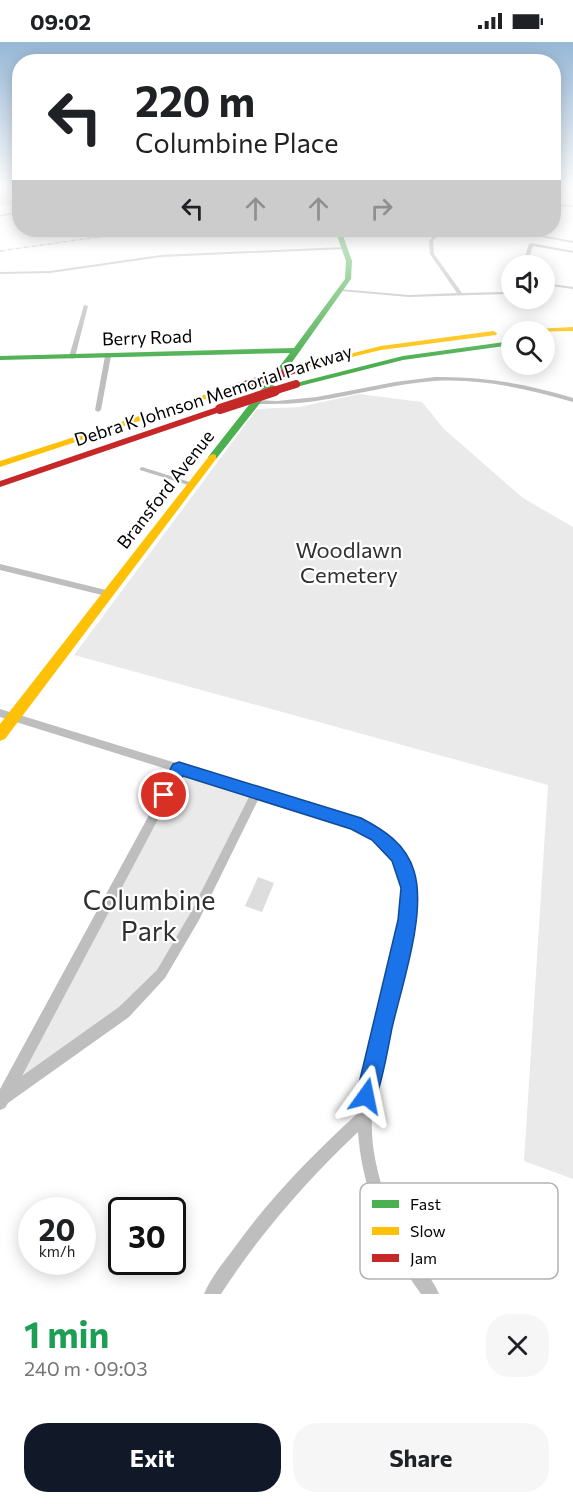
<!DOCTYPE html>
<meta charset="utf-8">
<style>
:root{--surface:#fff;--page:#f6f6f6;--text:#202124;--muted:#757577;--accent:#111827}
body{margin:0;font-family:Commissioner,sans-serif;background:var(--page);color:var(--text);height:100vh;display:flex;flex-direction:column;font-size:22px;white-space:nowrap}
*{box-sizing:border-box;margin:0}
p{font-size:20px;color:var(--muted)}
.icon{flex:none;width:33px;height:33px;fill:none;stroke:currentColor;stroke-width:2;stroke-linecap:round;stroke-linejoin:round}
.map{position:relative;height:1252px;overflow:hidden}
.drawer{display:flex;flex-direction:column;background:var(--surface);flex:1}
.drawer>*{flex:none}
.guide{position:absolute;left:12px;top:12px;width:549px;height:183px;border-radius:24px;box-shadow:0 3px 15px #0003;background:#fff;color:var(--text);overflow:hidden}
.controls{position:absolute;left:501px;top:213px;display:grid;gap:12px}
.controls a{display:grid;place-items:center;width:54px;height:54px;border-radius:50%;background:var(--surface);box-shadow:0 3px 15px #0003;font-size:30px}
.speed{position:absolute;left:18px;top:1155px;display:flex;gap:12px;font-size:30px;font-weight:700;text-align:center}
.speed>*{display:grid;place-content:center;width:78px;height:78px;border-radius:50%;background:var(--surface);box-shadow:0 3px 15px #0003;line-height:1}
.speed small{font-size:15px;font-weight:400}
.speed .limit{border:3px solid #111;border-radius:9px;background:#fff;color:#111}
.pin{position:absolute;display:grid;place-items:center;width:51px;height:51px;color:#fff;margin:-26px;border:3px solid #fff;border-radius:50%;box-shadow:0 2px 6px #0007}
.me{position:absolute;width:66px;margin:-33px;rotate:12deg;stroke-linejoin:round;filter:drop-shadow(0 0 4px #0008)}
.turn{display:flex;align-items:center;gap:21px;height:126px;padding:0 24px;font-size:27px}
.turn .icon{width:78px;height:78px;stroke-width:2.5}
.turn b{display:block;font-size:42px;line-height:51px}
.lanes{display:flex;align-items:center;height:57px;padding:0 24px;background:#0003;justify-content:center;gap:30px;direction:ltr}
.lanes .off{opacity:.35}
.round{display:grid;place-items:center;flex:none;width:63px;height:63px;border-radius:24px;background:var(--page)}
.head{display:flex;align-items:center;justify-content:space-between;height:102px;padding:0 24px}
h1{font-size:36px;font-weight:700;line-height:45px;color:#1e9e55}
.primary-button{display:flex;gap:12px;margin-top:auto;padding:12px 24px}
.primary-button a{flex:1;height:69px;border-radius:24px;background:var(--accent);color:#fff;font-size:24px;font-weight:700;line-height:69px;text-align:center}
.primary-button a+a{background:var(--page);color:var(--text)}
.status{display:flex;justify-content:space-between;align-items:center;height:42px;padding:0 30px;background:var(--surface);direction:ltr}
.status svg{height:16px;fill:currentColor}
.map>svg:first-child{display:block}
.green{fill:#eaeaea}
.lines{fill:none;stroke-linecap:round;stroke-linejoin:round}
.stream{stroke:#bcbcbc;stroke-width:1.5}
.building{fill:#ddd}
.street{fill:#bebebe;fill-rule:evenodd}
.fast{fill:#4caf50;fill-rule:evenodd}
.slow{fill:#ffc107;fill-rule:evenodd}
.jam{fill:#c62828;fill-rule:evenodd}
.rail{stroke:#bdbdbd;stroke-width:1.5;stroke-dasharray:4 1.5 1 1.5;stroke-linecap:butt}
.jam-bridge-far1-casing{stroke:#dbdbdb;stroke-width:8;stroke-linecap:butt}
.jam-bridge-casing{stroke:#dbdbdb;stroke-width:10;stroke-linecap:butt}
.jam-bridge-far1{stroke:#c62828;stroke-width:8}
.jam-bridge{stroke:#c62828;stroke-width:10}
.route{fill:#1a73e8;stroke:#114b97;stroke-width:1.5}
.labels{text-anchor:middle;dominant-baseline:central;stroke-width:4.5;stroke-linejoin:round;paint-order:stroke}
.far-street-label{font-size:18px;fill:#000;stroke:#fff}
.park-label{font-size:22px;fill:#303030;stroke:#fff}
.near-park-label{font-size:27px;fill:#303030;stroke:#fff}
.key{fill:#fff;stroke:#b2b2b2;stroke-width:1.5}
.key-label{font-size:16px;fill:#000}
</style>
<div class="status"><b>09:02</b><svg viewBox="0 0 49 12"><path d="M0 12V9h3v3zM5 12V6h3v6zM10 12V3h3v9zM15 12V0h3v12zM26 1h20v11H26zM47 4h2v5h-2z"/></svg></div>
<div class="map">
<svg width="573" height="1252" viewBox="0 0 573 1252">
<rect width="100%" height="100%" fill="#fff"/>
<path class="green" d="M359,352L422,360L444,387L523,456L573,485V1137L524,1119L548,743L74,613L257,367L299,365Z
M179,727L256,751L178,906L124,970L3,1056Z"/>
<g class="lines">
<path class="stream" d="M0,174L20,170"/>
</g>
<path class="building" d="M0,146H20V161L15,164L0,163Z
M258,835L274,841L262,870L245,864Z"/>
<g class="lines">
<path class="street" d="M554,162L573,163V165L554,164Z
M439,188H443L433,199L434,212L462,251L505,250L507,251V252L409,255L340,249L338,248L340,247L409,253L457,251L430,212L429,199Z
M506,188H512L573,199V201Z
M531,201L573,209V211L533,204L526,224H522L529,202Z
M343,205L344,207L161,215L50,231L0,232V230L50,229L161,213Z
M544,241L573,245V247L544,243Z
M84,263L88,264L75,315L72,317L69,315Z
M108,312L111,314L101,368L98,370L95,368L105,314Z
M435,335C482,334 528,342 573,356V360C527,347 482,336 434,339C394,342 356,353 316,359C296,362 277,362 257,362L254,360L257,358L277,359L317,355L395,340Z
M142,425L193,441L194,442L191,444L140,428V426Z
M0,522L106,548L110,551L106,554L0,528Z
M0,667L355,776C384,787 408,809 413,840C418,867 411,895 404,921C390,981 366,1042 373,1104C378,1141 392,1179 412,1210C420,1224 433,1237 439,1252H421C387,1205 362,1149 358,1090C306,1139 259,1193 221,1252H204C210,1237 222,1222 232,1209C268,1158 312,1113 358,1071L359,1054L364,1030L399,891C403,869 407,848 398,827C384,792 344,782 312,772C294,767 277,761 259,756L199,878L165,936L129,975L8,1061L5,1066L0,1068V1047L173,729L0,675ZM182,732L250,753L191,870L157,928L119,965L22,1034Z"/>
<path class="fast" d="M335,188H341L352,219L351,237L290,323L216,417L208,415L290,311L0,318V314L294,306L345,237L346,219Z
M512,299V303L403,318L296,345L292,342L403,314Z"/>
<path class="slow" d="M573,285V289L513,290L517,288Z
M493,289L497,291L496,293L381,308L306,326L302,324L381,304Z
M229,345L236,347L0,425V419Z
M213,412L216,413V417L5,697L0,699V682L210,413Z"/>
<path class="jam" d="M220,364L225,367L223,369L0,445V439Z"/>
<path class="rail" d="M0,209L147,188"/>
<defs>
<path id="jam-bridge-far1" d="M232,347L306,324
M270,350L296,342"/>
<path id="jam-bridge" d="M220,367L275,349"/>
</defs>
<use href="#jam-bridge-far1" class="jam-bridge-far1-casing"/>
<use href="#jam-bridge" class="jam-bridge-casing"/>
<use href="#jam-bridge-far1" class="jam-bridge-far1"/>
<use href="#jam-bridge" class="jam-bridge"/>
</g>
<linearGradient id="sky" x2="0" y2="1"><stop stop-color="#96b7d6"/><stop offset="0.45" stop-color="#fff"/><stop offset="1" stop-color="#fff" stop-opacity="0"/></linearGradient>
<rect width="573" height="322" fill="url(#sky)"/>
<path class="route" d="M179,720L361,776C384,788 406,802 414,829C427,870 402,943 392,986C387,1011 383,1038 374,1061L366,1064L359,1061L356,1054L398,878L401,846L392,819L372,798L351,787L183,734L169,758L164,760L158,758L156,753L173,722Z"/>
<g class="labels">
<g class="far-street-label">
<text transform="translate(147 295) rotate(-2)">Berry Road</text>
<text transform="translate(213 353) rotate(-18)">Debra K Johnson Memorial Parkway</text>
<text transform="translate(165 447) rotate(-52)">Bransford Avenue</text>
</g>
<g class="park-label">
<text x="349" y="507">Woodlawn<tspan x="349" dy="25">Cemetery</tspan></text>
</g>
<g class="near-park-label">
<text x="149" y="857">Columbine<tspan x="149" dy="31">Park</tspan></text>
</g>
</g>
<rect x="360" y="1141" width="198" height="96" rx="9" class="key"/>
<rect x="372" y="1158" width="27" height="8" fill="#4caf50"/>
<rect x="372" y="1185" width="27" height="8" fill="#ffc107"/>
<rect x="372" y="1212" width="27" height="8" fill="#c62828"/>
<g class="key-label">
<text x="410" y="1168">Fast</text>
<text x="410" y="1195">Slow</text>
<text x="410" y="1222">Jam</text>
</g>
</svg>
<div class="controls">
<a><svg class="icon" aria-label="sound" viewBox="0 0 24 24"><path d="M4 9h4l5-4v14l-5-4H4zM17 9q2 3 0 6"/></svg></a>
<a><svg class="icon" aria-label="search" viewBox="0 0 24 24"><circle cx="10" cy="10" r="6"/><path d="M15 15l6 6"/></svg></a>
</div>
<div class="speed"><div>20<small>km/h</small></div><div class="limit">30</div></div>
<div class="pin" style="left:164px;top:753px;background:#d93025"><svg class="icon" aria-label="arrive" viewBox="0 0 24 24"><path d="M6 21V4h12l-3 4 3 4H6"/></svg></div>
<svg class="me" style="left:366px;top:1054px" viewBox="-20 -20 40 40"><path d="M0-17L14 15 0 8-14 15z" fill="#1a73e8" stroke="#fff" stroke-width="4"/></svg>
<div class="guide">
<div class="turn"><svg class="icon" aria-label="left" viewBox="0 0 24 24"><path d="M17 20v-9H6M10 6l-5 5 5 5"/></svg><div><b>220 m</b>Columbine Place</div></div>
<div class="lanes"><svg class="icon" aria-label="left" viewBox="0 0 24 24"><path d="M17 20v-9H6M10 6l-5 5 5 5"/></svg><svg class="icon off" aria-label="ahead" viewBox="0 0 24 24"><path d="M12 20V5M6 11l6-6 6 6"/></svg><svg class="icon off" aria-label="ahead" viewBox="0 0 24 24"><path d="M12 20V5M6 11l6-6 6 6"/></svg><svg class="icon off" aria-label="right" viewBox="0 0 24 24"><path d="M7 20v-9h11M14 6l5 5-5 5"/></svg></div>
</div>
</div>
<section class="drawer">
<div class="head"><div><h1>1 min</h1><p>240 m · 09:03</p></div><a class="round"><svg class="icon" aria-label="close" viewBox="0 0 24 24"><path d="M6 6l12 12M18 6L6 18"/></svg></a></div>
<div class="primary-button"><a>Exit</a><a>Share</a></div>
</section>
